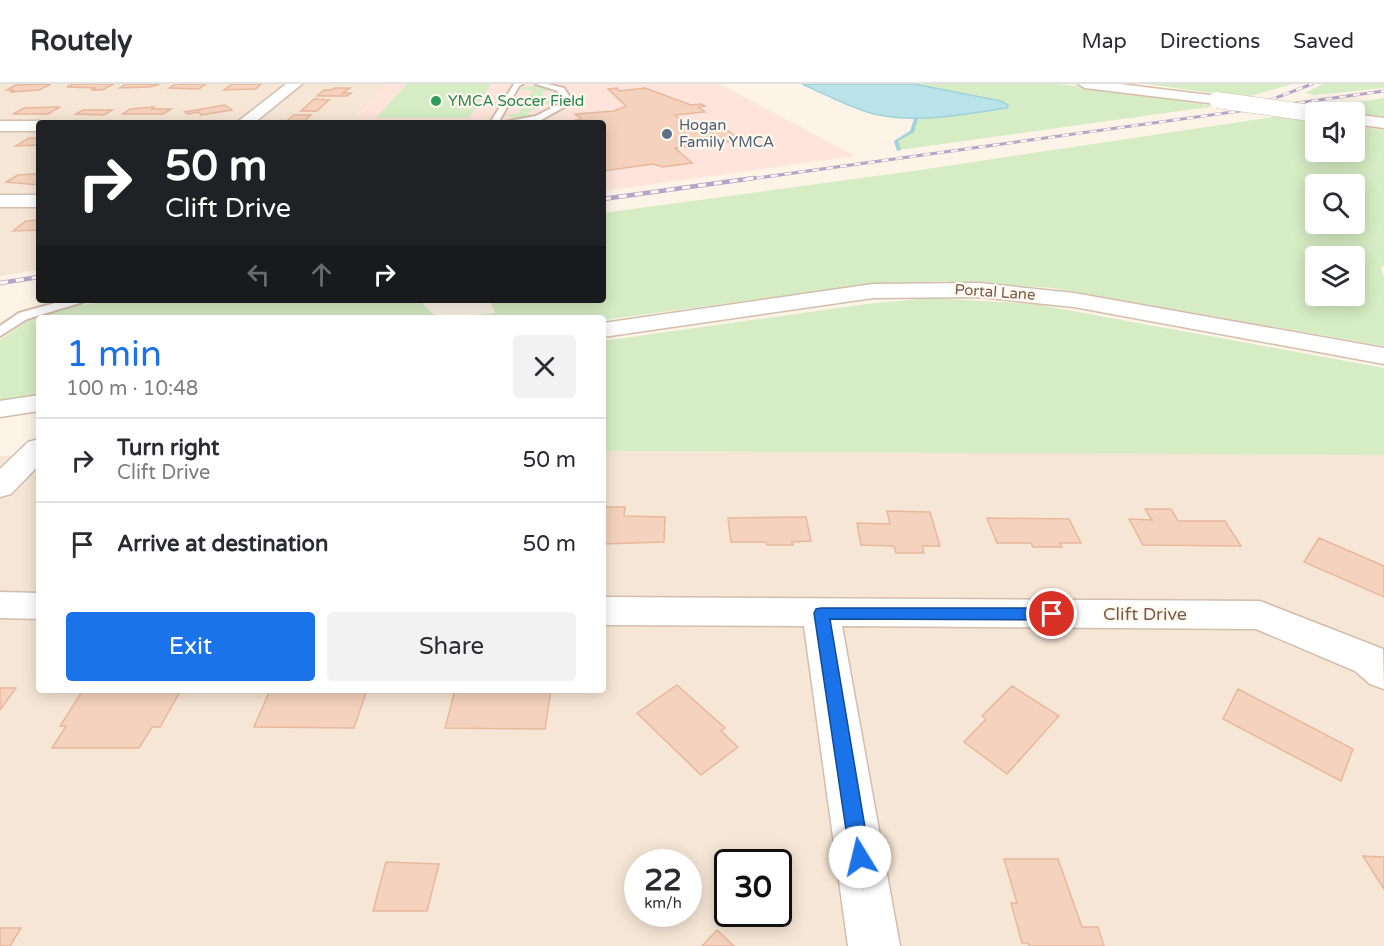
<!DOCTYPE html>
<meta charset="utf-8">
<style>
:root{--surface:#fff;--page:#f2f2f3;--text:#2b2b33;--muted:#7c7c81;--line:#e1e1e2;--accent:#1a73e8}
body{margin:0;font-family:"Varela Round",sans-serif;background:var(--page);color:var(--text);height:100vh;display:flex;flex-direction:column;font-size:22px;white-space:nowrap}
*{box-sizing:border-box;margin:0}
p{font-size:20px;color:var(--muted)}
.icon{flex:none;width:33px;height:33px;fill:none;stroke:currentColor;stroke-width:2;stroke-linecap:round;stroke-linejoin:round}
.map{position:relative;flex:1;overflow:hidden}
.drawer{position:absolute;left:36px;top:231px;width:570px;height:378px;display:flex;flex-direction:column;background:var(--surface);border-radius:6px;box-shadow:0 3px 15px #0003}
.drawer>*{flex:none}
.top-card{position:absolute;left:36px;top:36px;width:570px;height:183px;border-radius:6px;box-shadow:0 3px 15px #0003;background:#202124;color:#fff;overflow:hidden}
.fabs{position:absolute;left:1305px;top:18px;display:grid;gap:12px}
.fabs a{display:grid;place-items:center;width:60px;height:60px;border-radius:6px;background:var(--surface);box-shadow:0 3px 15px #0003;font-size:30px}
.speed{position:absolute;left:624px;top:765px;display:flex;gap:12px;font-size:30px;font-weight:700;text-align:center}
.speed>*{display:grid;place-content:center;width:78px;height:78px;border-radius:50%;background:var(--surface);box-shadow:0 3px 15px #0003;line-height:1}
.speed small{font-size:15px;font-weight:400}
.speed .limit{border:3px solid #111;border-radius:9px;background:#fff;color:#111}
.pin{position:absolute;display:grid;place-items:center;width:51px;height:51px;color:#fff;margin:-26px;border:3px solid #fff;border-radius:50%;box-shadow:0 2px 6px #0007}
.me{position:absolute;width:66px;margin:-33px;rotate:351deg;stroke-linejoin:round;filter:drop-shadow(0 0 4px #0008)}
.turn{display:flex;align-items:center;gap:21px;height:126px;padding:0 30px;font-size:27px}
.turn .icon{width:78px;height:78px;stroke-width:2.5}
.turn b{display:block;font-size:42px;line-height:51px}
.lanes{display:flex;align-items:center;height:57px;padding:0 30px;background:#0003;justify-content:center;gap:30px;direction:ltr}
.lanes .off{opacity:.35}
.round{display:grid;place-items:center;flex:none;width:63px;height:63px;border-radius:6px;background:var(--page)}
.head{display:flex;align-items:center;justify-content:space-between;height:102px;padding:0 30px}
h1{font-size:36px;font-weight:600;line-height:45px;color:var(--accent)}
.action{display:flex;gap:12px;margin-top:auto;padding:12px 30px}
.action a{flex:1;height:69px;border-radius:6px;background:var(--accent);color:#fff;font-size:24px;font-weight:600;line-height:69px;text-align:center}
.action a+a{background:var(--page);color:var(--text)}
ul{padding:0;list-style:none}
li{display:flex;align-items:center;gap:18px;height:84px;padding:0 30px;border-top:2px solid var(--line)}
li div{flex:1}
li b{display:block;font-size:22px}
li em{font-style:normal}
header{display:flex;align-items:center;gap:36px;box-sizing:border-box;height:84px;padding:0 30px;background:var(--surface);border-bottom:2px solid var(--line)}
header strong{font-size:28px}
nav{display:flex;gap:33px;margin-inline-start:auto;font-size:21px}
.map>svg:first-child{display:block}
.residential{fill:#f6e6d5;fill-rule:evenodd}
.commercial{fill:#fee4da}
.green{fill:#d5ecc4;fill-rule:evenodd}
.water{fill:#bae2e9;stroke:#9fd2db;stroke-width:1.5}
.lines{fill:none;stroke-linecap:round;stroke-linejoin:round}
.stream{fill:#9fd2db;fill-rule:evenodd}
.building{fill:#f4d2bd;stroke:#e8b89c;stroke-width:1.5}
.service-casing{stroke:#d3beae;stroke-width:4}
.minor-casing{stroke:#d3beae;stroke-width:3}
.tertiary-casing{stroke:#d3beae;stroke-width:3}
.secondary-casing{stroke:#d6beab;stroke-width:3}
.service{fill:#fff;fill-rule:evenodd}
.minor{fill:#fff;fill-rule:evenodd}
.tertiary{fill:#fff;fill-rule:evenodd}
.secondary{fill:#fff;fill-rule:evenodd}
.rail-far1-casing{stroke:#b7a4c9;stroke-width:3}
.rail-casing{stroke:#b7a4c9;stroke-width:4.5}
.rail-far1{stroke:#fff8ee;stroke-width:2;stroke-dasharray:7;stroke-linecap:butt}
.rail{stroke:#fff8ee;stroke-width:3;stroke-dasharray:8;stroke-linecap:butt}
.secondary-bridge-casing{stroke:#d6beab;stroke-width:17;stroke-linecap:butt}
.secondary-bridge{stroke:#fff;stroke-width:16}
.route{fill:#1a73e8;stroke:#114b97;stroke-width:1.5}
.leisure-dot{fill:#2e9e5b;stroke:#fff8ee;stroke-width:2}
.service-dot{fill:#5c6f8a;stroke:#fff8ee;stroke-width:2}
.labels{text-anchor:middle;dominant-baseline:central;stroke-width:4.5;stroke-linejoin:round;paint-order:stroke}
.far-leisure-label{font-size:15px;fill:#27864d;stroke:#fff8ee;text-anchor:start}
.far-service-label{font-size:15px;fill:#4e5e75;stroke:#fff8ee;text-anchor:start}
.far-street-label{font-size:15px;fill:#795a49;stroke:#fff8ee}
.street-label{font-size:18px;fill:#795a49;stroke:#fff8ee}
</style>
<header>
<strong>Routely</strong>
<nav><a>Map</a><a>Directions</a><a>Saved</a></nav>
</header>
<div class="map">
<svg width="1384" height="862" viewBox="0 0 1384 862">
<rect width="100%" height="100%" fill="#fdf4e7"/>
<path class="residential" d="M0,0H389L350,39H39V186L0,192Z
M603,367L1384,371V862H0V372L39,371V606H603ZM638,778H688V830H638ZM728,778H778V830H728Z"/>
<path class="commercial" d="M389,0H720L855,72L603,107V39H351Z"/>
<path class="green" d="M407,0H491L469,34H376Z
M914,0H1060L1216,22L899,66L896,57L911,48L916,35L1006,24L1008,21L1001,17Z
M1148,0H1292L1244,14Z
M1323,0H1384V4L1314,11L1305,9Z
M534,2L552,6L542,8L546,16L560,15L557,21L545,20L526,29L531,31C523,35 513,35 505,31L519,29L532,6H521L523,3Z
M1384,14V33L1332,26L1357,18Z
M1280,32L1315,37L1316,68H1354L1355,42L1384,46V182L1381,183L1384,193V262L1053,204L942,197L858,202L603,236V234H449L495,229L489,216H603V129L913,87ZM1316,100H1354V140H1316ZM1316,172H1354V212H1316Z
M931,214L1034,220L1384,284V371L603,367V257L866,220Z
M117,216H419L437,234H39V312L0,317V256L28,237L68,223Z"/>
<path class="water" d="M802,0H914L1001,17L1008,21L1007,24C963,30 918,40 874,30C850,24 825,10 802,0Z"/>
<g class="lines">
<path class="stream" d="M916,34L918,35L914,48L898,57L901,66L897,67L894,57L910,47L914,35Z"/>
</g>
<path class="building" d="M51,0L39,6L10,8L14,6H7L16,1Z
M73,0H114L102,6H91L96,4L67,3Z
M126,0H160L150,3L120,4Z
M176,0H206L199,5L169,4Z
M232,0H261L256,5L224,6Z
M334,4H350L343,9H351L347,12H317L324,6H331Z
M617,4L619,7L645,4L691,21L701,20L705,22L699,23L705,28L675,31L691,43L719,40L740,56L675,64L692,79L663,83L653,80L603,87V39H561L581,35L575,30L614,27L626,22L608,5Z
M314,15L329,16L317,27H301Z
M225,21L232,26L201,31L199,28L188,30L185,28Z
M60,23L48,30H13L24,24Z
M154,23L152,25H171L163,30H123L130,25Z
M83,26H112L104,31L76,30Z
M294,31H311L302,39H284Z
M29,54H39V61L16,62Z
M34,90H39V101L6,98L18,91Z
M39,136V146L13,147L26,137Z
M606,423H625L624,432L665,433L664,458L603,460V432Z
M1145,425H1171L1178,437H1225L1241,462L1143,461L1129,435L1152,436Z
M887,427L930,428L940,462H922L924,469H896L894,462L861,461L857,439L890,440Z
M806,433L811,457L792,458L793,461H767L766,458H731L728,434Z
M987,434L1069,435L1081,459H1060L1062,463H1033L1031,459H997Z
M1319,454L1384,482V513L1304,478Z
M677,601L725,644L721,647L738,663L701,691L637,629Z
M1012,602L1059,632L1007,690L964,658L986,635L982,632Z
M0,604H16L0,626Z
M1238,605L1353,665L1341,697L1223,635Z
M83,606H181L160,643H152L139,664H52L66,642H60Z
M270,606H367L354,644L254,643Z
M455,606H551L545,645L445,644Z
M1363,772L1384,773V805Z
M1004,775H1058L1082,843H1098L1104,862H1029L1028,859H1022L1011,819H1017Z
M386,778L439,780L427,827H373Z
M0,844H21L10,862H0Z
M717,846L734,862H702Z"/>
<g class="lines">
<defs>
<path id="service" d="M514,0H523L519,2L498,39H490Z
M536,0H547L564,4L573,18L541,36L499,39L536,32L565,17L558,7Z
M66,216H85L83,218L27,235L0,252V242L19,229Z"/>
<path id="minor" d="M286,0H302L254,39H236Z
M0,37H39L45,39H39V47H0Z
M0,111H39V123H0Z
M39,355V381L11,410L0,413V385L28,358Z
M0,508L39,509V535L0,534Z
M603,513L1260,517L1383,565L1384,605L1370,600L1355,587L1256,545L842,542L900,862H848L804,542L603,541Z"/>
<path id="tertiary" d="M979,199L1074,209L1384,264V280L1074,223L979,213L873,214L603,253V239L873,200Z
M39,311V327L0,333V317Z"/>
<path id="secondary" d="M1078,0H1120L1217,12L1224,16L1217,20L1085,4Z
M1354,30L1384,34V44L1354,40Z"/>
</defs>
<use href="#service" class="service-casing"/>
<use href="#minor" class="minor-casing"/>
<use href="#tertiary" class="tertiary-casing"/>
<use href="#secondary" class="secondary-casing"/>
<use href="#service" class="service"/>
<use href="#minor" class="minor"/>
<use href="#tertiary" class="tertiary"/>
<use href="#secondary" class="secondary"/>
<defs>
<path id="rail-far1" d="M1270,16L1312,0
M743,96L1384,7"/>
<path id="rail" d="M603,115L754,94
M0,199L39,193"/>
</defs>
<use href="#rail-far1" class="rail-far1-casing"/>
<use href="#rail" class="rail-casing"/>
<use href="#rail-far1" class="rail-far1"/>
<use href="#rail" class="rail"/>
<defs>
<path id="secondary-bridge" d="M1217,16L1310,29"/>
</defs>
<use href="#secondary-bridge" class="secondary-bridge-casing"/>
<use href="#secondary-bridge" class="secondary-bridge"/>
</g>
<path class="route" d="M821,524H1052L1058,526L1060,530L1058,534L1052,536L830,535L870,773L867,780L860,783L853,780L850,773L814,529L816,525Z"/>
<circle class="leisure-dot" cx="436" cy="17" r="6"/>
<circle class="service-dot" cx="667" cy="50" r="6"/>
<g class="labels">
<g class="far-leisure-label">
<text x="448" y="17">YMCA Soccer Field</text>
</g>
<g class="far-service-label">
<text x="679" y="41">Hogan<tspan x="679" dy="17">Family YMCA</tspan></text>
</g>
<g class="far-street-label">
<text transform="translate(995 208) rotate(4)">Portal Lane</text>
</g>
<g class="street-label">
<text x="1145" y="530">Clift Drive</text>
</g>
</g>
</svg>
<div class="fabs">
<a><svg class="icon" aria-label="sound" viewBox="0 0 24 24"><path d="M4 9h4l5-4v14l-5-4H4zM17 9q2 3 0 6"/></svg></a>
<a><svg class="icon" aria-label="search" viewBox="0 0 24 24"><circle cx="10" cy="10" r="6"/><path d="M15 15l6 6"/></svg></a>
<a><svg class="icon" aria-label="layers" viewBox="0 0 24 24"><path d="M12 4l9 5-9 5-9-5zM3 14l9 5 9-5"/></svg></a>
</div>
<div class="speed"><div>22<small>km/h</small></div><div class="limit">30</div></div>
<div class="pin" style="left:1052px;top:530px;background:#d93025"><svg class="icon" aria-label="arrive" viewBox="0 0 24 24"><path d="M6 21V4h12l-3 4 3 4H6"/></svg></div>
<svg class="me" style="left:860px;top:773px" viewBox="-20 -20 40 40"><circle r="19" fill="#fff"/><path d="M0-13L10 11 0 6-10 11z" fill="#1a73e8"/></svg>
<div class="top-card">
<div class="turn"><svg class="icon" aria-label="right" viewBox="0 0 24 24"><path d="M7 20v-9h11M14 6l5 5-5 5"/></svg><div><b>50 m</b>Clift Drive</div></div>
<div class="lanes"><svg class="icon off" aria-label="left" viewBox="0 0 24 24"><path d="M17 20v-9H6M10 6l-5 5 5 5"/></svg><svg class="icon off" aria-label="ahead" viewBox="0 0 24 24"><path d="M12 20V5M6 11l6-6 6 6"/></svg><svg class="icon" aria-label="right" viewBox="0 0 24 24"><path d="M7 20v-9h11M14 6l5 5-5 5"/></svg></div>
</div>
<section class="drawer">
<div class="head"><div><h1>1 min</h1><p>100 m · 10:48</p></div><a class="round"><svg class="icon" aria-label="close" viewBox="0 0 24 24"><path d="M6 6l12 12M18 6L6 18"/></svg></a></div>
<ul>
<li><svg class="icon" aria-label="right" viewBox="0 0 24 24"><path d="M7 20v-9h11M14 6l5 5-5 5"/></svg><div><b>Turn right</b><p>Clift Drive</p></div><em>50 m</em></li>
<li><svg class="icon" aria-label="arrive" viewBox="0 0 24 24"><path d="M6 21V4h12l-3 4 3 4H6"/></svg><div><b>Arrive at destination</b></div><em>50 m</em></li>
</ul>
<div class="action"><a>Exit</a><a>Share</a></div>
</section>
</div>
